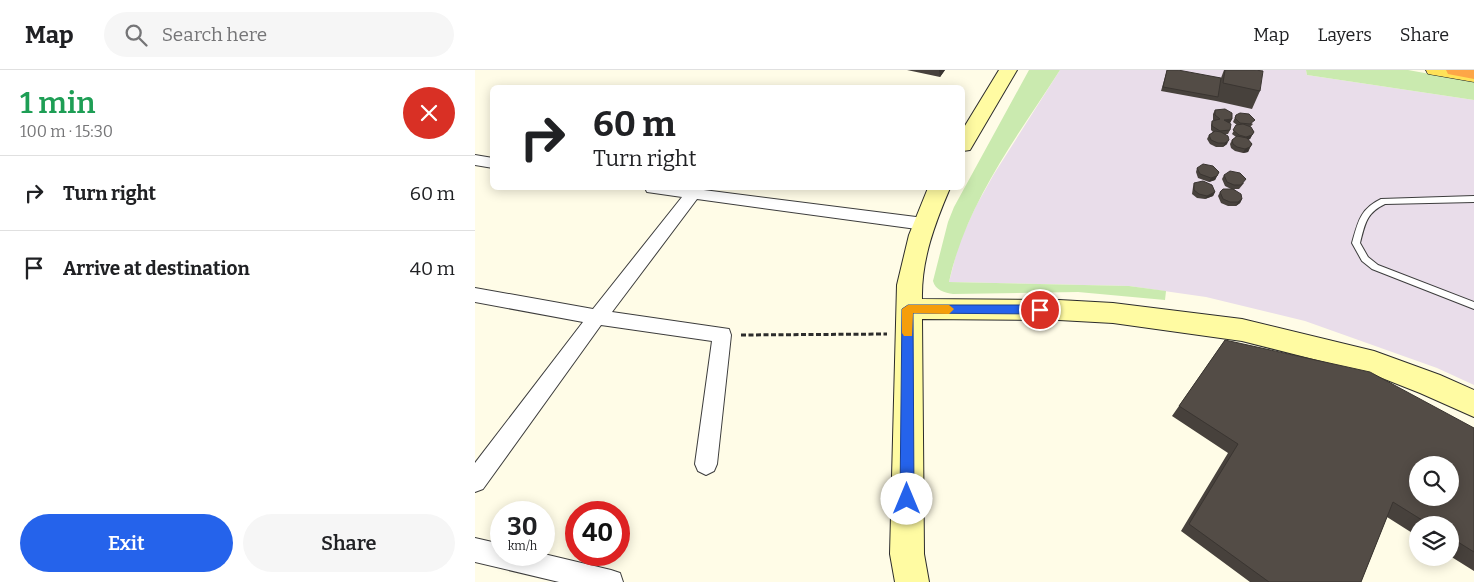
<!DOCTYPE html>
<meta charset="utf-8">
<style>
:root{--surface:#fff;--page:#f6f6f6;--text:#202124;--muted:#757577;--line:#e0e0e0;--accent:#2563eb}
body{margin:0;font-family:Bitter,serif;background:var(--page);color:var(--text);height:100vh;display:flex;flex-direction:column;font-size:19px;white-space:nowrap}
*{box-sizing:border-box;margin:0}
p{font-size:16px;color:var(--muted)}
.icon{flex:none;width:28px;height:28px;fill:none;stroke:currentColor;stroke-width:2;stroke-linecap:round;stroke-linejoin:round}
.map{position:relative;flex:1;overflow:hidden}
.side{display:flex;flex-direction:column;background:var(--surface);width:475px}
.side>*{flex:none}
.banner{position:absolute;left:15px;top:15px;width:475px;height:105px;border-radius:8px;box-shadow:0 2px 12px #0003;background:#fff;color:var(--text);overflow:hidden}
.controls{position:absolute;left:934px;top:386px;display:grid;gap:10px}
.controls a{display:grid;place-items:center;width:50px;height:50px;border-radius:50%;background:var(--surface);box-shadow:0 2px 12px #0003;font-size:25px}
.speed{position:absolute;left:15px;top:431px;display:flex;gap:10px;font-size:25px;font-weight:700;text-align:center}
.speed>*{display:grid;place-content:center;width:65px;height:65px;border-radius:50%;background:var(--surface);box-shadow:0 2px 12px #0003;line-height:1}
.speed small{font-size:12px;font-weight:400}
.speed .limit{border:8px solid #d22;background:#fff;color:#111}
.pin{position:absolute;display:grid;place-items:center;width:42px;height:42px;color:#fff;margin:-21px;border:2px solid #fff;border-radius:50%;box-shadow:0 1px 5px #0007}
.me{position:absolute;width:55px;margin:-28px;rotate:0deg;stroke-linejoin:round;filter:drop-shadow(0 0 4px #0008)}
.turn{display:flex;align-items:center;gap:18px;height:105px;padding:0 20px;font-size:22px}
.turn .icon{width:65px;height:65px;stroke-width:2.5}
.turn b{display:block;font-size:35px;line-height:42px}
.round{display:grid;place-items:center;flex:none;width:52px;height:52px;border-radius:26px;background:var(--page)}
.overview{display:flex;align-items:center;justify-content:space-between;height:85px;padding:0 20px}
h1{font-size:30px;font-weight:600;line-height:38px;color:#1e9e55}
.cta{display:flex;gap:10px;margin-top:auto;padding:10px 20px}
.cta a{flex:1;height:58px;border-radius:30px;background:var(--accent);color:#fff;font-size:20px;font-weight:600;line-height:58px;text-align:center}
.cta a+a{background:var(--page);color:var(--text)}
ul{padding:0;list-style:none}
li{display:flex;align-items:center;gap:15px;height:75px;padding:0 20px;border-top:1px solid var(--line)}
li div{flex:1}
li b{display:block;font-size:19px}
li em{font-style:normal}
header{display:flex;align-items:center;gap:30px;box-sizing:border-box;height:70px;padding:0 25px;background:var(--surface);border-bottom:1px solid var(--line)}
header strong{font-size:24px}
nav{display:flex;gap:28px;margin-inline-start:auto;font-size:18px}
.search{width:350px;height:45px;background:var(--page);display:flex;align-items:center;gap:12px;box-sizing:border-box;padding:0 18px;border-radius:28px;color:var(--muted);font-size:19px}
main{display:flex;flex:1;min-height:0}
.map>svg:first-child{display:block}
.industrial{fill:#e9ddea}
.green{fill:#caeaaf}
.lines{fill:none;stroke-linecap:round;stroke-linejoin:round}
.lane-casing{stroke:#3d3d3d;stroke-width:2}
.street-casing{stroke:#3d3d3d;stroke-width:2}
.secondary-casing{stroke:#2c2c2c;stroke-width:2}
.primary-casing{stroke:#1b1b1b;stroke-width:1}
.highway-casing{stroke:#1b1b1b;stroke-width:1}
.path{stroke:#2c2c2c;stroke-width:3;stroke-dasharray:5 2.5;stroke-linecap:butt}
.lane{fill:#fff;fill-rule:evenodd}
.street{fill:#fff;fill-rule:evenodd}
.secondary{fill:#fffba2;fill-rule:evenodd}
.primary{fill:#ffe157;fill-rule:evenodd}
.highway{fill:#fda647;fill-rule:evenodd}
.wall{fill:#47413c}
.shaded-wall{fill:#3a3531}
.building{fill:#534c46;stroke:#3a3531;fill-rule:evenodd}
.route{fill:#2563eb;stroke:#184099}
.slow{fill:#f59e0b}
</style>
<header>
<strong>Map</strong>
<div class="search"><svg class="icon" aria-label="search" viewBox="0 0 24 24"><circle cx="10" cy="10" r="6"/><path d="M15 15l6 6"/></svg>Search here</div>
<nav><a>Map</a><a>Layers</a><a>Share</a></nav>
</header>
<main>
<section class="side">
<div class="overview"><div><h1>1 min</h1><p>100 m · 15:30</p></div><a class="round" style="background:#d93025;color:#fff"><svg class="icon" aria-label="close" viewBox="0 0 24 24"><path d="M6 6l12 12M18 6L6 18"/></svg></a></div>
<ul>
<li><svg class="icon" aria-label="right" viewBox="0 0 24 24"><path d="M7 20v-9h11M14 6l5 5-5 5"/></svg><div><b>Turn right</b></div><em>60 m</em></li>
<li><svg class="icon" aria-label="arrive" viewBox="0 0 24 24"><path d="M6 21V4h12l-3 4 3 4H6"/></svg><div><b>Arrive at destination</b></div><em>40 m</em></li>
</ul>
<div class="cta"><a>Exit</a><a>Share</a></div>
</section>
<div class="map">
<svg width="999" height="512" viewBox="0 0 999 512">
<rect width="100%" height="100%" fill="#fffce7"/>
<path class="industrial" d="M585,0H831L832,5L999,30V315L962,298L830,251L731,227L654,216L474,212L484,173L501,136L519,104Z"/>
<path class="green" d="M554,0H585C542,67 491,133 474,212L654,216L691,221L690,230L603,222L478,224C470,223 460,220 458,211L473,152L479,137Z
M831,0H933L999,12V30L832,5Z"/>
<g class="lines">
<defs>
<path id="lane" d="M999,126V132L910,134C891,143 890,154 885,173L893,187L903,195L999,232V239L897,199L887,191L877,173C883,152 885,139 906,129Z"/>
<path id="street" d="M0,85L18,88V98L0,95Z
M170,118H213L449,148L455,150L457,154L455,158L449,160L222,129L137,242L254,259L256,265L242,394L239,401L231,405L223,401L220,394L237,271L126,255L8,419L0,422V393L108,252L0,232V218L118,239L207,127L172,122Z
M0,468L26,474V485L69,484L136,500L145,503L148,512H84L0,492Z"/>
<path id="secondary" d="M524,0H542L495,80L488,81V59Z
M453,118H475C460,153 446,190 447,229L584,230L638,233L767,249L899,281L965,305L999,320V347L945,323L897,304L767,271L638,253L584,250L447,249L449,484L454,512H420L415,484L422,215L434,165Z"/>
<path id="primary" d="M951,0H999V12L953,4Z"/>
<path id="highway" d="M971,0H999V9L973,4Z"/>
</defs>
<use href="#lane" class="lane-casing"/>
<use href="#street" class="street-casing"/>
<use href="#secondary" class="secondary-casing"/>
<use href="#primary" class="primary-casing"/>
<use href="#highway" class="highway-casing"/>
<path class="path" d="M266,265L412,264"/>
<use href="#lane" class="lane"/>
<use href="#street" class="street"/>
<use href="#secondary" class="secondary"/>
<use href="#primary" class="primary"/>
<use href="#highway" class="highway"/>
</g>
<path class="wall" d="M432,0H470L465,7Z
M692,0L746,8L749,0H780L785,21L777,39L741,31L686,21Z
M740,40L757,49L755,53H754L755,60L753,64H750L752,74L748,77H741L735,74L732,69L734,65L738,62L736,60V55L737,51H740L738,50V44Z
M761,45L778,54L775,57L779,62L775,69L773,70L777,74L773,82L768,83L760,81L756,78L755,74L757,70L761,67L757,64L762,55L758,52Z
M722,98L744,102L740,110L734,112L723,108L721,102Z
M749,105L769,113L764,119H759L767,129L765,133L761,136H753L746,133L743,126L745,122L756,119L750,116L747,109Z
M719,113L740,122L738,126L730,129L722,128L717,124L718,117Z
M750,270L999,358V501L975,486V455H942V466L912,447L886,512H775L706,461L753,383L697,346Z"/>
<path class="shaded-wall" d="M464,0H470L465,7Z
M757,49L755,53L748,54L749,50Z
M777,65L775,69L769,71L771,67Z
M754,70L752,74L748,77L750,73Z
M775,77L773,82L768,83L770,79Z
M742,106L740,110L734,112L736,108Z
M740,122L738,126L730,129L732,126Z
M767,129L765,133L761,136L763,132Z"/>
<path class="building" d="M692,0H703L746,8L743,27L688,17Z
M750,0H780L788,1L785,21L748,13Z
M750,39L757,43V49L749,50L756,54L755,60L745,61L737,56V51L745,49L740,45V40Z
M765,43L774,44L780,50L775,54L765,53L760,48L761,45Z
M768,54L776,57L779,62L777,65L771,67L764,65L758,60L761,55Z
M740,61L746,62L753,66L754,70L750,73H743L736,70L734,65Z
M762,66L772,68L777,74L775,77L770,79L762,77L758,74L757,70Z
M728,94L738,96L744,102L742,106L736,108L725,104L722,98Z
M755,101L765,103L771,109L766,115H759L752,112L749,105Z
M728,111L737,115L740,122L732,126L724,124L719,120V113Z
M748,119H758L766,124L767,129L763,132H755L748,129L745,122Z
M750,270L895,302L999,358V482L975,467V455H955L918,432L886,512H794L714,454L763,374L704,336ZM942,395H975V428H942Z"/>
<path class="route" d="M433,235H565L571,240L565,244L438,243L439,429L437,434L432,436L427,434L425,429L427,239Z"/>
<path class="slow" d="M433,235H474L479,239L474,244L438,243L437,266H429L427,263V239Z"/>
</svg>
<div class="controls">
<a><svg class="icon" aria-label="search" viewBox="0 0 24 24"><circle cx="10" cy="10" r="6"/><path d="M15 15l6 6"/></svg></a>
<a><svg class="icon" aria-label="layers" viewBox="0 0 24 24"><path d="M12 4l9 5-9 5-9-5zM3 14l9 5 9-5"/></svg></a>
</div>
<div class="speed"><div>30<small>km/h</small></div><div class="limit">40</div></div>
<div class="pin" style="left:565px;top:240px;background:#d93025"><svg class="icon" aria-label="arrive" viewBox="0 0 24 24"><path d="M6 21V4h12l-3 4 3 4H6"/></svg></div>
<svg class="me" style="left:432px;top:429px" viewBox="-20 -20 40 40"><circle r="19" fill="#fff"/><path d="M0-13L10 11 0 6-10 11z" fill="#2563eb"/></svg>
<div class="banner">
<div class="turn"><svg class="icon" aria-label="right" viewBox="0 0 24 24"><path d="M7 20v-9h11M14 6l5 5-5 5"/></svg><div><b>60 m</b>Turn right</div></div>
</div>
</div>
</main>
